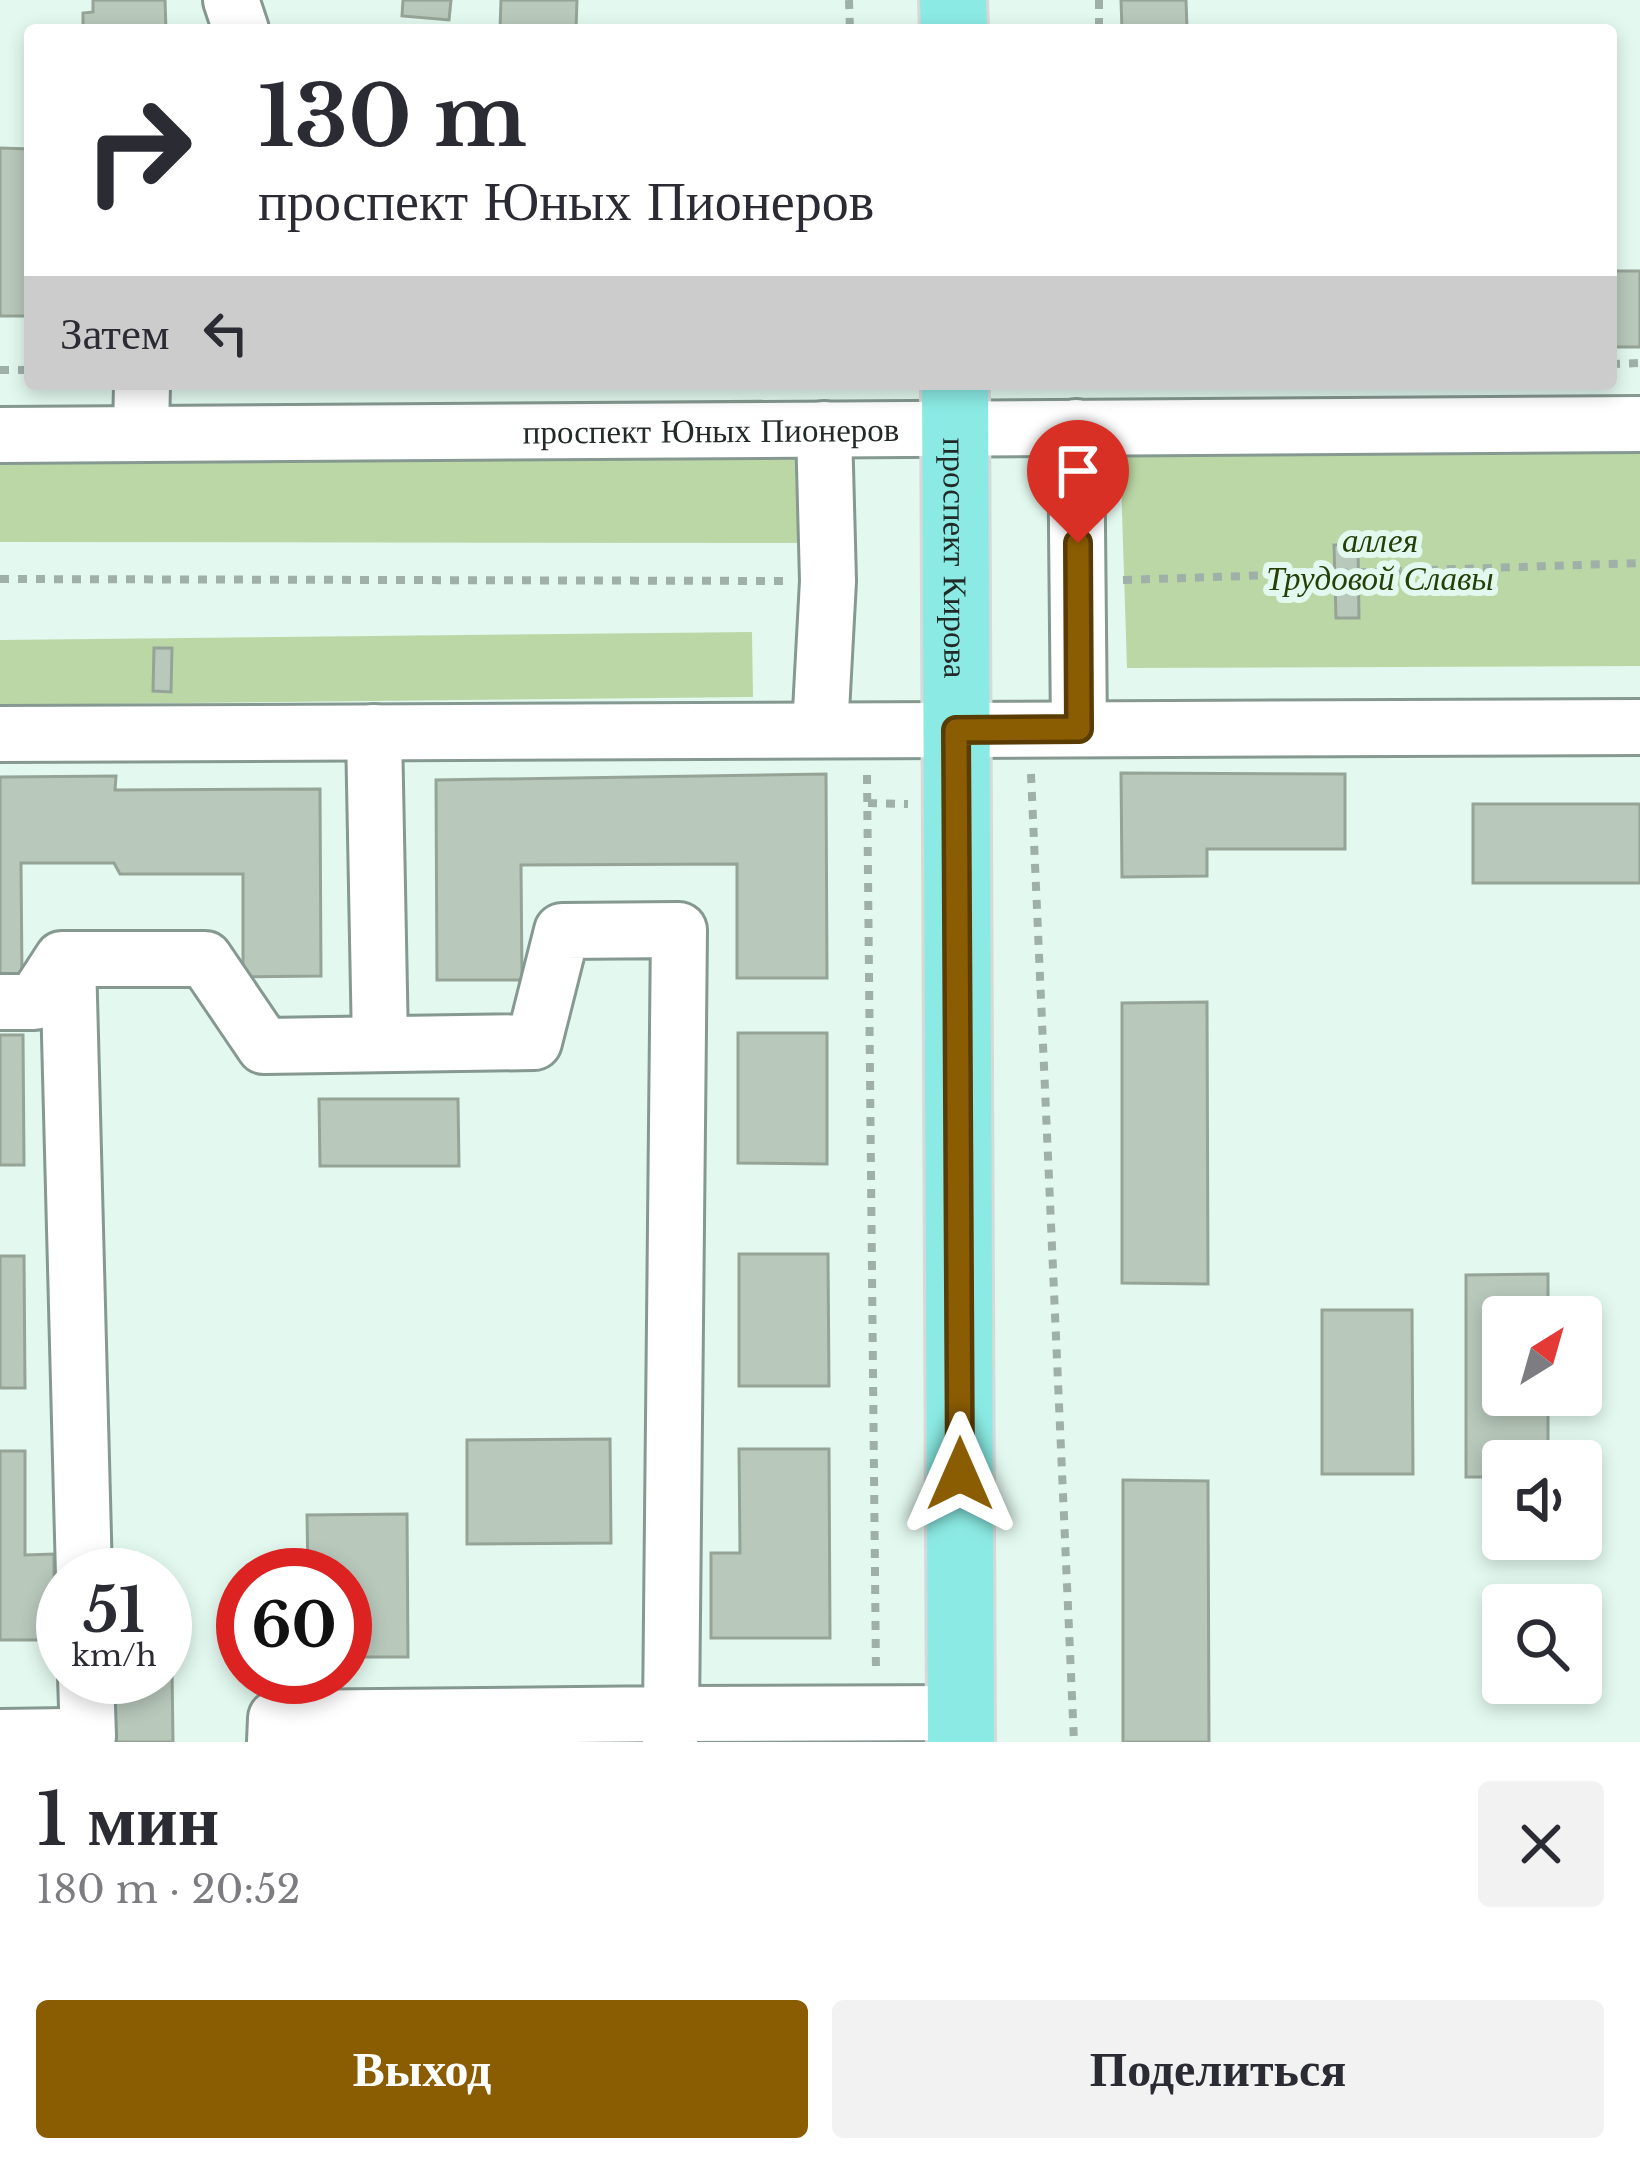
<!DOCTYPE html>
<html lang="ru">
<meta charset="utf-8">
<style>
:root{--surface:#fff;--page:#f2f2f3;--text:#2b2b33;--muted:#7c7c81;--accent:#8b5d03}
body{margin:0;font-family:"Libre Baskerville",serif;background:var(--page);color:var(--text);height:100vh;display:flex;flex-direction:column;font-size:45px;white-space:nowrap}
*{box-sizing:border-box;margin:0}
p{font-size:39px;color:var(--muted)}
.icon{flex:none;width:66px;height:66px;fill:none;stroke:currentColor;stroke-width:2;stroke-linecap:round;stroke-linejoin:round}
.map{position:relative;height:1742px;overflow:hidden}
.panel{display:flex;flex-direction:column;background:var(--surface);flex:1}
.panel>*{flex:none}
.banner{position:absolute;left:24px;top:24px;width:1593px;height:366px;border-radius:12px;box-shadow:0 6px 18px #0003;background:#fff;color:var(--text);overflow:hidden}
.needle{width:78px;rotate:37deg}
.controls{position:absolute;left:1482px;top:1296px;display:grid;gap:24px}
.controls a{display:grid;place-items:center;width:120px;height:120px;border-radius:12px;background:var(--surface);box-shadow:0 6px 18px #0003;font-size:60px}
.speed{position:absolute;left:36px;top:1548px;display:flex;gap:24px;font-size:60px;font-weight:700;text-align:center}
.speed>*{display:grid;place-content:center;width:156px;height:156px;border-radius:50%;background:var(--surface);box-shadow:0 6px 18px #0003;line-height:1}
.speed small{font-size:30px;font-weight:400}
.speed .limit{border:18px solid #d22;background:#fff;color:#111}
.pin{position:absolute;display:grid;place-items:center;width:102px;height:102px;color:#fff;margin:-123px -51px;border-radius:50% 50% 50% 0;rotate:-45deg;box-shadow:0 0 12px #0007}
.pin .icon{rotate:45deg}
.me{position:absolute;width:132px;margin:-66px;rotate:0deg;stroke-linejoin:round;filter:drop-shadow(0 0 9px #0008)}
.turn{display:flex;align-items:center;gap:42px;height:252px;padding:0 36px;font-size:54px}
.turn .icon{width:156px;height:156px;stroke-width:2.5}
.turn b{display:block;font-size:84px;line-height:102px}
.then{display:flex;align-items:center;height:114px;padding:0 36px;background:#0003;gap:24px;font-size:45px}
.round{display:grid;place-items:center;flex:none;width:126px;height:126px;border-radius:12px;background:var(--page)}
.overview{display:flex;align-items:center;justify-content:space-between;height:204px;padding:0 36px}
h1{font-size:72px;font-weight:600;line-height:90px}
.primary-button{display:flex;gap:24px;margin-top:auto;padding:24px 36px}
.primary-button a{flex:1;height:138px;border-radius:12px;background:var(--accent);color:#fff;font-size:48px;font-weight:600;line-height:138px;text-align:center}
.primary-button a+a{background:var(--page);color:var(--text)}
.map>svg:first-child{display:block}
.green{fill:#bcd7a6}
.building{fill:#b8c8bb;stroke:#95a497;stroke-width:3}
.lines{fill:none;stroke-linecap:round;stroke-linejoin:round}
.minor-casing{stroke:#859991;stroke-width:60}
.major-casing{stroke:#d7d9d8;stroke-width:72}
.path{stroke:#9fb0a9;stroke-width:8;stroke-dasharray:9 9;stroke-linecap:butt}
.minor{stroke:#fff;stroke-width:54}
.major{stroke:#8bebe4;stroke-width:66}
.route-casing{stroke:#5a3c02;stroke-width:30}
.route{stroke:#8b5d03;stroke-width:21}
.labels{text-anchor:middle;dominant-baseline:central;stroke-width:12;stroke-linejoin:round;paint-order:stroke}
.street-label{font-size:33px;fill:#222a27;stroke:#e3f9f0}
.park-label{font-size:33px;font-style:italic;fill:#263f07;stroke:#e3f9f0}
</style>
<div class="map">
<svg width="1640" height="1742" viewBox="0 0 1640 1742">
<rect width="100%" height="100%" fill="#e3f9f0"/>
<path class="green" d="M1120,450H1640V666L1127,668Z
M802,457L800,543L0,542V464Z
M752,632L753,697L0,705V640Z"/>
<path class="building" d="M93,0H165L166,30H83V13L93,12Z
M403,0H451L449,20L402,16Z
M501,0H577L576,30H500Z
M1121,0H1186L1187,30H1122Z
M0,148L30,149V316H0Z
M1611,271H1640V347H1611Z
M1334,545H1358L1359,618H1336Z
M154,648H172L171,692L153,691Z
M1121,773L1345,774V849H1207V876L1122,877Z
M826,774L827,978H737V864L521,865L522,980H437L436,780Z
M116,776L115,790L320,789L321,976L243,977V874H120L114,863H21L22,977H0V777Z
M1473,804H1640V883H1473Z
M1207,1002L1208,1284L1122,1283V1003Z
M738,1033H827V1164L738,1163Z
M0,1035H23L24,1165H0Z
M319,1099H458L459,1166H320Z
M739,1254H828L829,1386H739Z
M0,1256H24L25,1388H0Z
M1548,1274V1317H1503V1395H1548V1461H1503V1477H1466V1275Z
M1322,1310H1412L1413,1474H1322Z
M610,1439L611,1543L467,1544V1440Z
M739,1449H829L830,1638H711V1553H740Z
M0,1451H25V1555L54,1554V1640H0Z
M1123,1480L1208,1481L1209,1742H1123Z
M407,1514L408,1657H345V1575H308L307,1515Z
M165,1593H171L173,1742H113V1677H165Z"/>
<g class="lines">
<defs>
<g id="minor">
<path d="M231,0L241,30"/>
<path d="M1076,427L1079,729"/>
<path d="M141,434L142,384"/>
<path id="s1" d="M0,435L1640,424"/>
<path d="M820,730L828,581L824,429"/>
<path d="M374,732L380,1043"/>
<path d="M0,734L1640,727"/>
<path d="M68,959L84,1575"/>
<path d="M0,1002H34L62,959H205L264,1046L534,1042L562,931L679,930L671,1714L276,1718L275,1742"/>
<path d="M0,1737L68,1736"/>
<path d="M68,1742V1736H88L86,1677"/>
<path d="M670,1742L671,1714L961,1713"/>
</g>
<g id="major">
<path d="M953,0L954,30"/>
<path id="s2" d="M955,384L961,1742"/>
</g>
</defs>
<use href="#minor" class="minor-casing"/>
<use href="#major" class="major-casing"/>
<path class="path" d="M849,0L850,30
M1099,0V30
M1611,364L1640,363
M0,370H30
M0,579L784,581
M1123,580L1640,563
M1031,774L1074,1742
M867,775L876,1672
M868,803L908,804"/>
<use href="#minor" class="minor"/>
<use href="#major" class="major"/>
</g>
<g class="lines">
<defs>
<path id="route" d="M960,1474L956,730L1079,729L1078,543"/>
</defs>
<use href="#route" class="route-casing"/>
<use href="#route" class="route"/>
</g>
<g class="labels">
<g class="street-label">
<text stroke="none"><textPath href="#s1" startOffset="711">проспект Юных Пионеров</textPath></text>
<text stroke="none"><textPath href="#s2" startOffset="174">проспект Кирова</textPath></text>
</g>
<g class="park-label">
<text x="1380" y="540">аллея<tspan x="1380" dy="38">Трудовой Славы</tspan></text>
</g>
</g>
</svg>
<div class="controls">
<a><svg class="needle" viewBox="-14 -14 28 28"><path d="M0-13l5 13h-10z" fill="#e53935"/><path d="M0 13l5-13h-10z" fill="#7c7c81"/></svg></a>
<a><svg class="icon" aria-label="sound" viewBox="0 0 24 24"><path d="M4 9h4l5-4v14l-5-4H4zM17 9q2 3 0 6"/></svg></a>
<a><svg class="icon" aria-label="search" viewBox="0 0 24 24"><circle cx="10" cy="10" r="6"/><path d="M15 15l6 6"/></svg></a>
</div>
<div class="speed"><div>51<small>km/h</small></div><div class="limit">60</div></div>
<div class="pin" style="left:1078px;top:543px;background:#d93025"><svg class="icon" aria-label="arrive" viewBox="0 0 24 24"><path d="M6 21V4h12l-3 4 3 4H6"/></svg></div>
<svg class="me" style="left:960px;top:1474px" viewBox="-20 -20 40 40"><path d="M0-17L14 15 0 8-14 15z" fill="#8b5d03" stroke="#fff" stroke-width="4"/></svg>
<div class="banner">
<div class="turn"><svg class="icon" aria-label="right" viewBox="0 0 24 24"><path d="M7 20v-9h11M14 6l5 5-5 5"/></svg><div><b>130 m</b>проспект Юных Пионеров</div></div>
<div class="then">Затем<svg class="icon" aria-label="left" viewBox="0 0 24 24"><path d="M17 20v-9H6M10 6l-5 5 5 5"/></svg></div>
</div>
</div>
<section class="panel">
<div class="overview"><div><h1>1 мин</h1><p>180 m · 20:52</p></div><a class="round"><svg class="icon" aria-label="close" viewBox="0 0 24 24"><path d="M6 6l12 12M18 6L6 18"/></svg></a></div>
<div class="primary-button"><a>Выход</a><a>Поделиться</a></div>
</section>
